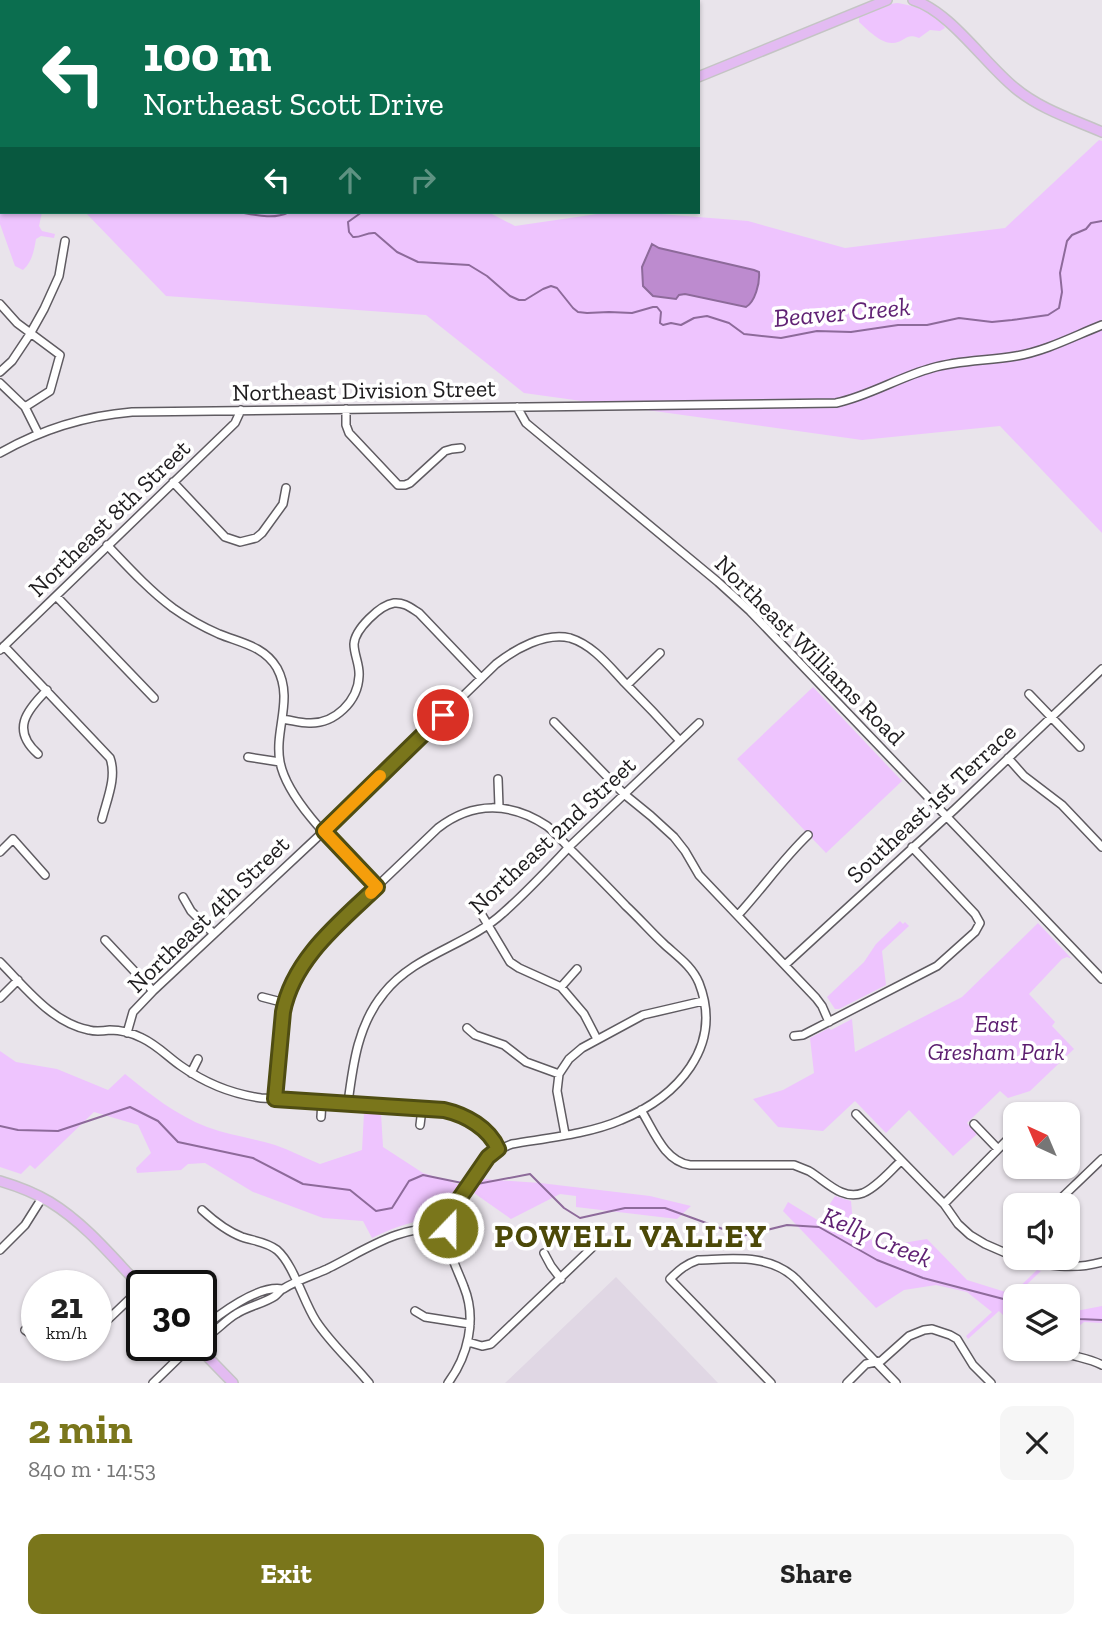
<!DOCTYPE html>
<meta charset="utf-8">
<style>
:root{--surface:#fff;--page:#f6f6f6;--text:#222;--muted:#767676;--accent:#7a761b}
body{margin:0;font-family:"Zilla Slab",serif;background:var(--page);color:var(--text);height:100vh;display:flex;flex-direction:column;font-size:26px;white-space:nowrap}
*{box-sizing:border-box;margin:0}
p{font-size:23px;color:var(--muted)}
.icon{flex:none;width:38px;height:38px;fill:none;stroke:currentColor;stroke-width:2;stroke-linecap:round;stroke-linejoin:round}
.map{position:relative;height:1383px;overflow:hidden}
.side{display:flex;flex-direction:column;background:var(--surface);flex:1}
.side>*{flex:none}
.top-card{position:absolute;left:0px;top:0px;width:700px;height:214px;box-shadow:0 2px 5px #0004;background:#0b6e4f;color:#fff;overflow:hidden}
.needle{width:46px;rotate:316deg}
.buttons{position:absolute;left:1003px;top:1102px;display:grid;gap:14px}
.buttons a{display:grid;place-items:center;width:77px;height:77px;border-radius:14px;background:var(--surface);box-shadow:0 2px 5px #0004;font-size:35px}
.speed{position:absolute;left:21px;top:1270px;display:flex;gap:14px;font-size:35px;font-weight:700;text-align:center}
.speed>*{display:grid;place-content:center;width:91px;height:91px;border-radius:50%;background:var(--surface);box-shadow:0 2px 5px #0004;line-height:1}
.speed small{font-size:18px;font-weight:400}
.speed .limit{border:4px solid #111;border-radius:10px;background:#fff;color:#111}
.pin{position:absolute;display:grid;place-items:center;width:60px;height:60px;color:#fff;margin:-30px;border:4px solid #fff;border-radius:50%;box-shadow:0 2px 7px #0007}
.me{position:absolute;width:77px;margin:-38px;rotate:22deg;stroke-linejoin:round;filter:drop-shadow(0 0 5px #0008)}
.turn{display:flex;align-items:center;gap:24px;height:147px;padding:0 28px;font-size:32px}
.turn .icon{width:91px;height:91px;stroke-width:2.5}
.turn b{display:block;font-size:49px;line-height:60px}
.lanes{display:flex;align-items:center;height:66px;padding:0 28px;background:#0003;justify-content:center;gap:35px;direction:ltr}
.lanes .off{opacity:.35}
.round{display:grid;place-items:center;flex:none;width:74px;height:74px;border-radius:14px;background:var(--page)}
.overview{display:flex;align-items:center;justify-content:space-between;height:119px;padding:0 28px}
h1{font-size:42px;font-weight:700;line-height:52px;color:var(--accent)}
.cta{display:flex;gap:14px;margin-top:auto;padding:14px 28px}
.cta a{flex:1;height:80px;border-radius:14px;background:var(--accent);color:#fff;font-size:28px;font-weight:700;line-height:80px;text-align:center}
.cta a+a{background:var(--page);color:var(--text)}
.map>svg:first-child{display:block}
.built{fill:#e0d7e4}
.green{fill:#eec4fe}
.water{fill:#bd8bcf;stroke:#8d6a9a;stroke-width:2}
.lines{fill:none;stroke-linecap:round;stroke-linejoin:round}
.stream{stroke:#8d6a9a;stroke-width:2}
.minor-casing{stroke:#5f5b61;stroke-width:10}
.major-casing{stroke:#c4c4c4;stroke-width:12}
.minor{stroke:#fff;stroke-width:7}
.major{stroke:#e3bbf2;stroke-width:9}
.route-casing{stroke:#4f4d12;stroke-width:18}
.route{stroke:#7a761b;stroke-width:12}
.slow{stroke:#f59e0b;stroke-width:12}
.labels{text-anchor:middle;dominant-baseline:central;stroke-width:7;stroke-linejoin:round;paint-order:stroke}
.street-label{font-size:24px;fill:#1e1c1e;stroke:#fff}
.park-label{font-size:24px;font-style:italic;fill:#5b1d6f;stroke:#fff}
.water-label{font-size:26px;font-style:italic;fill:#602274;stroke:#fff}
.district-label{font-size:32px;font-weight:bold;letter-spacing:2px;fill:#4c4908;stroke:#fff}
</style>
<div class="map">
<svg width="1102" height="1383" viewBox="0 0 1102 1383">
<rect width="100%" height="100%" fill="#e9e4eb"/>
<path class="built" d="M616,1277L718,1383H505Z"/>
<path class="green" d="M897,3C915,6 936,11 945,28L940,31L930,30L919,38C906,32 904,43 892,43C880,43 868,30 859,22V17C870,9 883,5 897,3Z
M0,6H2V212H42L39,226L42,231L55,234L54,238L41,236L36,239C34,251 32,262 23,270L15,266L0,224Z
M1099,140L1102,141V533L1000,426L862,440L524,393L426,315L166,296L85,212H488L515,226L611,212H635L748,221L845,248L1005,228Z
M813,687L902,781L826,853L737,759Z
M900,921L903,924L905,922L909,926L882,951L886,985L839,1009H835L827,997L864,962L876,944Z
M1038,923L1072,959L1067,957L1062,959L1029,994L1055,1022L1052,1026L1074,1049L1030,1091L1008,1098L1000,1091L967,1123L977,1134L953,1156L909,1110L886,1133L855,1101L823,1131L778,1127L753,1099L783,1090L814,1073L810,1038L829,1028L831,1030L852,1019L855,1052L962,997Z
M0,1051L16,1062L57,1069L108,1090L125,1074C151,1095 176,1115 207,1127C229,1135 252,1138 275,1145C290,1150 305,1158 320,1164L362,1150L364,1113H381L383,1147L423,1173L461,1185L451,1200L444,1219C417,1219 396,1226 372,1238L363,1221L323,1218L253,1192L205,1163L188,1164L181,1170L137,1173L136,1168L151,1153L138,1125L94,1112L35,1169L30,1165L21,1174L0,1167Z
M483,1179L540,1183L650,1196L691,1206L677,1219L576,1207V1196L560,1194L511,1219L474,1193Z
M835,1196L851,1201L854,1235L890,1245L927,1239L967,1280L1012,1294L1037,1270L1041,1271L1023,1288L1035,1297H1015V1327L999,1311L968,1339L966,1336L992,1312L967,1292L936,1285L904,1290L876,1308L783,1211L788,1202L819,1221Z
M1102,1306V1323L1084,1322L1068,1335V1311H1076Z"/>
<path class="water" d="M652,244L659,248L754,270L759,272C760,283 755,302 746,307L685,294L679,295L676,299L653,296L643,286L642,267Z"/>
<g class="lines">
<path class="stream" d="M0,59H2
M239,212C255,215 274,220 289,212
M362,212L348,222L349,232L353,237C361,238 366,232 375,233L397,252L418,262L469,265L487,276L510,296L519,300H525L543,289L551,286L557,288L573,308L578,312L587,313L609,312L632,313L653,307H657L661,312L660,323L663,325L671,323L681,325L694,318L707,316L729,323L744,334L781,338L817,331L851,332L898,325H927L959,318L992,322L1012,320L1048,315L1059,308L1062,292L1060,273L1067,241L1072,235L1086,229L1091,223L1102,221
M0,1126L18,1130L58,1131L130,1107L158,1121L178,1142L253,1158L303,1184L350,1190L376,1211L392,1208L409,1181L423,1175L467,1184
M472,1185L530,1174L564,1208L580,1218L625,1208H665L742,1236L787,1225L819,1227L877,1260L923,1278L1015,1302
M1068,1316L1079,1319L1102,1320"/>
<defs>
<path id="minor" d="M0,304L17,323L60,355L50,391L25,407
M0,372L12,361L30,334L44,309L59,276L65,241
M0,383L25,407L38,433
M517,407L526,423L718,582L750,611L1102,979
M346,409V425L349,433L398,485H405L410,483L445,451L452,449L461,448
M0,453C42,429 84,416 132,412L836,403C869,396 899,377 932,368C960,360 988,361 1016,356C1046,351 1074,336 1102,325
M173,482L225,537L240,542L256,538L262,533L283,504L286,488
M107,545C128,567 149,590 173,608C187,618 203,627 219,634C241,643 264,646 277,668C294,699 274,730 280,762C288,804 347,856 377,887
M56,596L154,698
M4,646L110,758C117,777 107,799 102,819
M0,650L235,423L241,410
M627,685L660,653
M1029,694L1080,747
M282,719C291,720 300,723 309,723C335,724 358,701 359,676C360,665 354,655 354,644C355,629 380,605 394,603C404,602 411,608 419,613L481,678
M554,722L624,794L651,816L674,837L685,851L699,875L816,998L822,1006L829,1022
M38,754C11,730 26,711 47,690
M248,757L280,762
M1008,758L1024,776L1062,805L1102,847
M498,779L499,807
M0,852L13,839L45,875
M183,897L191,911L214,934
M476,905L510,962L519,968L561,987L584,1014L597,1039
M738,915C762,889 782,860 808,835
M105,940L153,991
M0,962C25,987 52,1023 89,1030C96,1032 103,1031 110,1030C121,1030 132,1033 142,1038C157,1045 168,1057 181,1066C205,1083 232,1094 261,1098L348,1103L452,1112C470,1118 490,1130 498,1149
M785,965L955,809L1102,669
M561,987L577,969
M262,997L285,1003
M0,998L18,980
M467,1028L475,1035L504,1045L526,1062L559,1074
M127,1033L133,1012L153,991L324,831L496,664C515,649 545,632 570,638C593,645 609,666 624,682C643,701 662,721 680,741
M794,1036L803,1035L937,966L975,932L980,923L975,914L912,847
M191,1073L198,1059
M275,1099L285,1003L298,975L307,959L325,936L438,828C473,801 511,802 547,826C557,834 565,844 574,853C591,870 609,888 626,906C639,918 651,932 664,944C677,956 692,966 699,983C724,1047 677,1097 621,1120C589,1134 547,1138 512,1144C490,1152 486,1160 473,1178C462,1194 449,1211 448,1231C447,1252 457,1268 464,1287C477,1319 468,1356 448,1383
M348,1103C353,1064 358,1024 384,993C415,954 467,946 503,913C527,892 549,868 571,845C614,804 656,764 699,723
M641,1110C654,1131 664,1161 690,1165H794C799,1167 804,1169 809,1171C826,1181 842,1201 863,1193C877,1187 890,1171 901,1161
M856,1114L944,1204L958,1224L970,1235L985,1244L1015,1257
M321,1117L322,1101
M974,1124L998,1149
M420,1125L422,1109
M565,1134L557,1091L559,1074L569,1059L582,1048L643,1015L703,1001
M944,1204L1011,1136
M1053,1206L1102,1159
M202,1210C214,1221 226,1231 242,1237C254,1241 267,1242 277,1250C294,1265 303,1301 316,1321C331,1344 352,1362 369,1383
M0,1250L25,1225L42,1198
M544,1253L551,1266L561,1279
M1018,1258C1047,1266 1073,1270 1102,1262
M415,1311L425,1317L470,1324
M25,1330L37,1338
M201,1330C219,1314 258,1285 282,1289
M96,1331L142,1287
M201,1340C214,1334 224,1321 236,1314C248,1306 263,1304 275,1296C278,1294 280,1290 283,1289C295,1281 314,1275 327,1269C369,1248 399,1225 448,1228
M468,1342L482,1346L491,1344L599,1241
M45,1346C57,1358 68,1357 80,1346
M1055,1349C1070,1357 1087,1357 1102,1365
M153,1383L191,1346
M771,1383L670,1279C679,1270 686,1264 698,1260C732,1259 769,1253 796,1279L896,1383
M847,1383L866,1364L881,1361L909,1336L924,1330L932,1329L950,1335L957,1339L973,1365L991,1383"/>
<path id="major" d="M456,0L460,2
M913,0C950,11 984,63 1015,88C1040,109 1072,119 1102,132
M698,77L887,0
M0,1181C17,1186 35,1193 50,1202C86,1224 113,1258 142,1288
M197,1346L233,1383"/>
</defs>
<use href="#minor" class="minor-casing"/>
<use href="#major" class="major-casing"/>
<use href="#minor" class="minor"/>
<use href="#major" class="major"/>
</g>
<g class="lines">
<defs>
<path id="route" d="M443,715L324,831L377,887C340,922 293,959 283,1012L275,1099L444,1110C466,1115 489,1128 498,1149L488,1157L455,1205L448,1228"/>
</defs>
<use href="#route" class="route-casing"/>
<use href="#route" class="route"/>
<path class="slow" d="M371,893L377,887L324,831L380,776"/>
</g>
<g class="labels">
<g class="street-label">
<text transform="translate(364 390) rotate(-1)">Northeast Division Street</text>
<text transform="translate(109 518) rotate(-44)">Northeast 8th Street</text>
<text transform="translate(810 650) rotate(45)">Northeast Williams Road</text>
<text transform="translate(931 803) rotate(-43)">Southeast 1st Terrace</text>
<text transform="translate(552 835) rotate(-43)">Northeast 2nd Street</text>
<text transform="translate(208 914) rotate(-44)">Northeast 4th Street</text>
</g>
<g class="park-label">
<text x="996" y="1023">East<tspan x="996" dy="28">Gresham Park</tspan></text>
</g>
<g class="water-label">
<text transform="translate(842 312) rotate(-5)">Beaver Creek</text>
<text transform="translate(877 1237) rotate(23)">Kelly Creek</text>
</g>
<g class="district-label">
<text x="631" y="1236">POWELL VALLEY</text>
</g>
</g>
</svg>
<div class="buttons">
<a><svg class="needle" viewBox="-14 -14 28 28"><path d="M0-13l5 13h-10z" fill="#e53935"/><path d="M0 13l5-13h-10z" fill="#767676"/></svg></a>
<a><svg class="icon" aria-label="sound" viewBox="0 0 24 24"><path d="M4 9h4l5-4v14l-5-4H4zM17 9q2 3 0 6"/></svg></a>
<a><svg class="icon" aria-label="layers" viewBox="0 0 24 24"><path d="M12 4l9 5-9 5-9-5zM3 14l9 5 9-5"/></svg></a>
</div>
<div class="speed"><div>21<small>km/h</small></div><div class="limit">30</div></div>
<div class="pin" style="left:443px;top:715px;background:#d93025"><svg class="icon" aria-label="arrive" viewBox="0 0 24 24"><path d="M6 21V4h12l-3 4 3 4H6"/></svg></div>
<svg class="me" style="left:448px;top:1228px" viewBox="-20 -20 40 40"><circle r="17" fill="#7a761b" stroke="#fff" stroke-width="3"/><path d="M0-11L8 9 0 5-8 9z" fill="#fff"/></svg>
<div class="top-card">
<div class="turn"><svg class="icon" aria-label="left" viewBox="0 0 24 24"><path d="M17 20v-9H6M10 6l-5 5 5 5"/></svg><div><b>100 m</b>Northeast Scott Drive</div></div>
<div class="lanes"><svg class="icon" aria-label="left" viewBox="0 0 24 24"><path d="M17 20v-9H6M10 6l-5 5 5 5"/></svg><svg class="icon off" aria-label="ahead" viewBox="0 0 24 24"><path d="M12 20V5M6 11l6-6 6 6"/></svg><svg class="icon off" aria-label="right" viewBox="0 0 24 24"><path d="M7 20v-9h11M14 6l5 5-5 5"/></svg></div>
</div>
</div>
<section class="side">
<div class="overview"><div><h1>2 min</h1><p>840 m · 14:53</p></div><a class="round"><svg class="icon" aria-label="close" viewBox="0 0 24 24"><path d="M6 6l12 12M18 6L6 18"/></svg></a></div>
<div class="cta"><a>Exit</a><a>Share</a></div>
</section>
